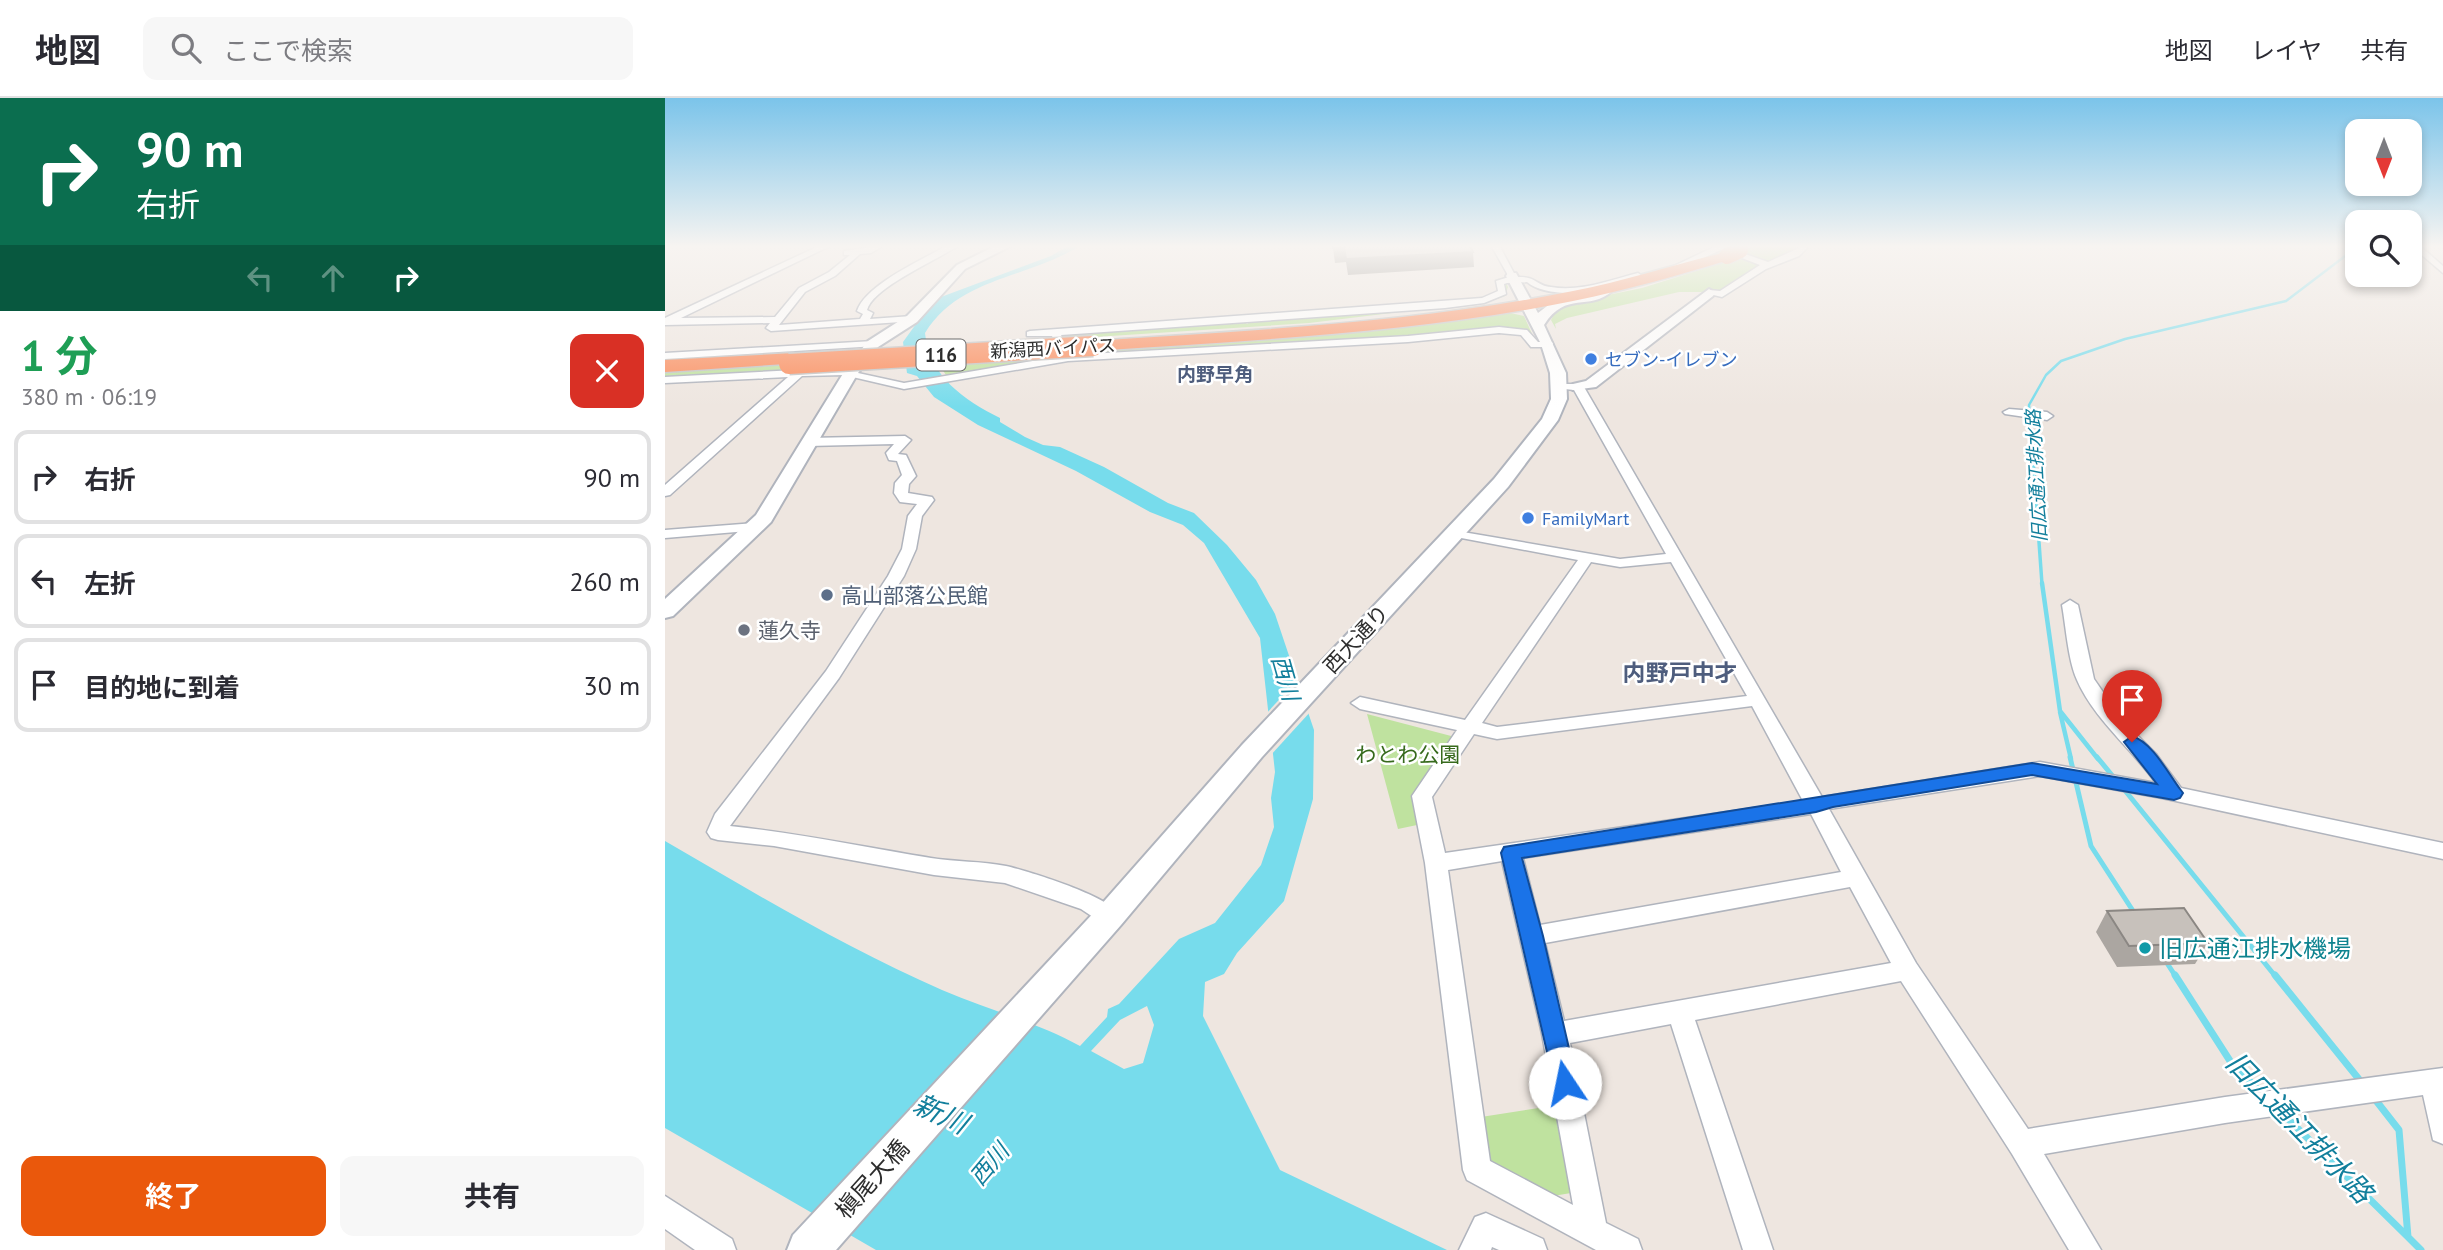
<!DOCTYPE html>
<html lang="ja">
<meta charset="utf-8">
<style>
:root{--surface:#fff;--page:#f7f7f7;--text:#2b2b33;--muted:#7c7c81;--line:#e1e1e2;--accent:#ea580c}
body{margin:0;font-family:"PT Sans","Noto Sans JP",sans-serif;background:var(--page);color:var(--text);height:100vh;display:flex;flex-direction:column;font-size:26px;white-space:nowrap}
*{box-sizing:border-box;margin:0}
p{font-size:23px;color:var(--muted)}
.icon{flex:none;width:38px;height:38px;fill:none;stroke:currentColor;stroke-width:2;stroke-linecap:round;stroke-linejoin:round}
.map{position:relative;flex:1;overflow:hidden}
.sheet{display:flex;flex-direction:column;background:var(--surface);width:665px}
.sheet>*{flex:none}
.guide{background:#0b6e4f;color:#fff;overflow:hidden}
.needle{width:46px;rotate:180deg}
.fabs{position:absolute;left:1680px;top:21px;display:grid;gap:14px}
.fabs a{display:grid;place-items:center;width:77px;height:77px;border-radius:14px;background:var(--surface);box-shadow:0 4px 10px #0003;font-size:35px}
.pin{position:absolute;display:grid;place-items:center;width:60px;height:60px;color:#fff;margin:-72px -30px;border-radius:50% 50% 50% 0;rotate:-45deg;box-shadow:0 0 7px #0007}
.pin .icon{rotate:45deg}
.me{position:absolute;width:77px;margin:-38px;rotate:349deg;stroke-linejoin:round;filter:drop-shadow(0 0 5px #0008)}
.turn{display:flex;align-items:center;gap:24px;height:147px;padding:0 21px;font-size:32px}
.turn .icon{width:91px;height:91px;stroke-width:2.5}
.turn b{display:block;font-size:49px;line-height:60px}
.lanes{display:flex;align-items:center;height:66px;padding:0 21px;background:#0003;justify-content:center;gap:35px;direction:ltr}
.lanes .off{opacity:.35}
.round{display:grid;place-items:center;flex:none;width:74px;height:74px;border-radius:14px;background:var(--page)}
.overview{display:flex;align-items:center;justify-content:space-between;height:119px;padding:0 21px}
h1{font-size:42px;font-weight:700;line-height:52px;color:#1e9e55}
.button{display:flex;gap:14px;margin-top:auto;padding:14px 21px}
.button a{flex:1;height:80px;border-radius:14px;background:var(--accent);color:#fff;font-size:28px;font-weight:700;line-height:80px;text-align:center}
.button a+a{background:var(--page);color:var(--text)}
ul{padding:0;list-style:none}
li{display:flex;align-items:center;gap:21px;height:94px;margin:0 14px 10px;padding:0 7px;border:4px solid var(--line);border-radius:14px}
li div{flex:1}
li b{display:block;font-size:26px}
li em{font-style:normal}
header{display:flex;align-items:center;gap:42px;box-sizing:border-box;height:98px;padding:0 35px;background:var(--surface);border-bottom:2px solid var(--line)}
header strong{font-size:33px}
nav{display:flex;gap:38px;margin-inline-start:auto;font-size:24px}
.search{width:490px;height:63px;background:var(--page);display:flex;align-items:center;gap:18px;box-sizing:border-box;padding:0 24px;border-radius:14px;color:var(--muted);font-size:26px}
main{display:flex;flex:1;min-height:0}
.map>svg:first-child{display:block}
.green{fill:#bfe29f}
.water{fill:#77dcec;fill-rule:evenodd}
.pier{fill:#eee6e0}
.lines{fill:none;stroke-linecap:round;stroke-linejoin:round}
.stream-far4{stroke:#77dcec;stroke-width:2.5}
.stream-far3{stroke:#77dcec;stroke-width:3.5}
.stream-far2{stroke:#77dcec;stroke-width:4.5}
.stream-far1{stroke:#77dcec;stroke-width:5}
.stream{stroke:#77dcec;stroke-width:7}
.street-casing{stroke:#b0b4bd;stroke-width:3}
.secondary-casing{stroke:#b0b4bd;stroke-width:4}
.highway-casing{stroke:#c4c4c4;stroke-width:3}
.street{fill:#fff;fill-rule:evenodd}
.secondary{fill:#fff;fill-rule:evenodd}
.highway{fill:#fa8e5f;fill-rule:evenodd}
.highway-bridge-far1-casing{stroke:#c4c4c4;stroke-width:18;stroke-linecap:butt}
.highway-bridge-casing{stroke:#c4c4c4;stroke-width:23;stroke-linecap:butt}
.highway-bridge-far1{stroke:#fa8e5f;stroke-width:16}
.highway-bridge{stroke:#fa8e5f;stroke-width:20}
.wall{fill:#aba6a1}
.shaded-wall{fill:#8b8783}
.building{fill:#c7c1bb;stroke:#8b8783;stroke-width:2}
.route{fill:#1a73e8;stroke:#114b97;stroke-width:2}
.shop-dot{fill:#3f7fe0;stroke:#fff;stroke-width:2.5}
.service-dot{fill:#5c6f8a;stroke:#fff;stroke-width:2.5}
.worship-dot{fill:#6b7280;stroke:#fff;stroke-width:2.5}
.culture-dot{fill:#0f9aa8;stroke:#fff;stroke-width:2.5}
.labels{text-anchor:middle;dominant-baseline:central;stroke-width:5;stroke-linejoin:round;paint-order:stroke}
.far-street-label{font-size:18px;fill:#2d2d2d;stroke:#fff}
.far-shop-label{font-size:18px;fill:#366cbe;stroke:#fff;text-anchor:start}
.shield{fill:#fff;stroke:#6c6c6c;stroke-width:2}
.shield-label{font-size:19px;font-weight:bold;fill:#2d2d2d}
.far-neighbourhood-label{font-size:19px;font-weight:bold;fill:#4e5d7d;stroke:#fff}
.far-water-label{font-size:19px;font-style:italic;fill:#127f9c;stroke:#fff}
.service-label{font-size:21px;fill:#4e5e75;stroke:#fff;text-anchor:start}
.worship-label{font-size:21px;fill:#5b616d;stroke:#fff;text-anchor:start}
.street-label{font-size:21px;fill:#2d2d2d;stroke:#fff}
.park-label{font-size:21px;fill:#376a1d;stroke:#fff}
.neighbourhood-label{font-size:23px;font-weight:bold;fill:#4e5d7d;stroke:#fff}
.water-label{font-size:23px;font-style:italic;fill:#127f9c;stroke:#fff}
.near-culture-label{font-size:24px;fill:#0d838f;stroke:#fff;text-anchor:start}
.near-street-label{font-size:24px;fill:#2d2d2d;stroke:#fff}
.near-water-label{font-size:28px;font-style:italic;fill:#127f9c;stroke:#fff}
</style>
<header>
<strong>地図</strong>
<div class="search"><svg class="icon" aria-label="search" viewBox="0 0 24 24"><circle cx="10" cy="10" r="6"/><path d="M15 15l6 6"/></svg>ここで検索</div>
<nav><a>地図</a><a>レイヤ</a><a>共有</a></nav>
</header>
<main>
<section class="sheet">
<div class="guide">
<div class="turn"><svg class="icon" aria-label="right" viewBox="0 0 24 24"><path d="M7 20v-9h11M14 6l5 5-5 5"/></svg><div><b>90 m</b>右折</div></div>
<div class="lanes"><svg class="icon off" aria-label="left" viewBox="0 0 24 24"><path d="M17 20v-9H6M10 6l-5 5 5 5"/></svg><svg class="icon off" aria-label="ahead" viewBox="0 0 24 24"><path d="M12 20V5M6 11l6-6 6 6"/></svg><svg class="icon" aria-label="right" viewBox="0 0 24 24"><path d="M7 20v-9h11M14 6l5 5-5 5"/></svg></div>
</div>
<div class="overview"><div><h1>1 分</h1><p>380 m · 06:19</p></div><a class="round" style="background:#d93025;color:#fff"><svg class="icon" aria-label="close" viewBox="0 0 24 24"><path d="M6 6l12 12M18 6L6 18"/></svg></a></div>
<ul>
<li><svg class="icon" aria-label="right" viewBox="0 0 24 24"><path d="M7 20v-9h11M14 6l5 5-5 5"/></svg><div><b>右折</b></div><em>90 m</em></li>
<li><svg class="icon" aria-label="left" viewBox="0 0 24 24"><path d="M17 20v-9H6M10 6l-5 5 5 5"/></svg><div><b>左折</b></div><em>260 m</em></li>
<li><svg class="icon" aria-label="arrive" viewBox="0 0 24 24"><path d="M6 21V4h12l-3 4 3 4H6"/></svg><div><b>目的地に到着</b></div><em>30 m</em></li>
</ul>
<div class="button"><a>終了</a><a>共有</a></div>
</section>
<div class="map">
<svg width="1778" height="1152" viewBox="0 0 1778 1152">
<rect width="100%" height="100%" fill="#eee6e0"/>
<path class="green" d="M1088,147H1131L1135,150L1104,165L1074,155Z
M1070,157L1099,167L1085,173L1056,194H1014L902,220L890,226L891,231L886,222L892,211L904,205L977,190L1041,170Z
M840,183L843,189L840,198L826,203L644,225L399,241L396,237L579,223L582,226L588,222L655,220L660,217L824,202L840,195L837,186Z
M836,213L859,218L868,238L860,233L799,234L426,257L418,252Z
M268,258H395L281,277Z
M140,266L127,273L0,281V274Z
M702,616L790,639L748,699L752,727L733,731Z
M893,1007L906,1095L888,1098L820,1061L816,1019Z"/>
<path class="water" d="M405,147H416C364,181 295,178 260,235C264,278 299,302 335,320V324L360,339L378,347L395,349L439,369L503,405L529,415L562,447L591,482L610,516L649,632L648,701L619,803L572,855L559,876L540,884L538,918L615,1072L782,1152H211L0,1030V743C91,796 181,850 277,892C323,912 372,924 415,948L442,919L443,911L454,906L514,841L550,825L596,767L609,729L606,700L610,674L595,540L539,445L518,427L485,414L411,373L313,327L269,299L252,278L242,275L238,244L264,208L276,199L386,158ZM482,908L489,927L478,965L459,971L426,953L455,922Z"/>
<path class="pier" d="M635,579L646,613L605,658L600,617Z"/>
<g class="lines">
<path class="stream-far4" d="M1367,347L1364,307L1381,277L1396,263L1460,241L1621,203L1692,149"/>
<path class="stream-far3" d="M1367,346L1377,486"/>
<path class="stream-far2" d="M1377,485L1395,613L1433,661
M1395,614L1406,661"/>
<path class="stream-far1" d="M1405,659L1426,748L1470,816
M1432,659L1450,681
M1458,690L1611,879
M1500,862L1511,879"/>
<path class="stream" d="M1510,877L1567,966L1600,998
M1610,877L1697,985
M1709,1000L1734,1032L1743,1139L1756,1152
M1616,1014L1742,1138"/>
<defs>
<path id="street" d="M156,147H167L16,220L110,219L134,190L164,174L185,157H179V153L219,147L206,155L195,156L170,178L140,194L114,227L195,221L198,216L192,213C201,186 259,161 283,147H294C273,162 208,189 202,212L208,215L205,221L247,218L250,219V223L106,233L101,230L105,225L0,227V220Z
M826,147H834L851,179C873,178 869,187 886,189C915,194 946,182 973,175L977,178C952,193 886,204 862,184L842,185L839,186L841,196L819,205L780,210L396,237L406,257L743,238L834,229L862,232L873,244H887L888,246L883,249H866L856,237L834,235L743,244L403,263L239,291L179,277L137,278L5,397L0,398V387L123,279L0,285V279L170,270L239,285L397,258L387,238H362V234L365,233L817,200L833,193L831,183L844,179Z
M1053,147H1065L1066,151L1103,164L1134,150L1132,147L1142,150L1134,158L1101,171L1057,199L1040,195L1044,192L1055,193L1095,167L1056,152L1016,170L1009,168Z
M1745,147H1754L1778,168V175Z
M208,243L213,246L212,248L0,261V255Z
M890,286H913L919,289L1157,699L1375,664L1491,685C1466,650 1429,621 1412,582C1403,562 1401,529 1397,507L1405,502L1413,507L1429,581L1458,623L1491,656L1516,690L1778,745V761L1497,700L1375,678L1164,711L1251,865L1363,1031L1560,999L1778,970V1046L1768,1042L1758,997L1560,1025L1379,1056L1436,1152H1404L1347,1056L1236,883L1030,922L1108,1152H1078L1006,926L905,945L941,1125L973,1141L977,1152H931L802,1082L798,1072L760,765L747,698L792,632L695,611L686,605L695,599L800,622L913,462L791,439L786,438V432L955,461L1001,456L909,292L890,290ZM926,464L955,469L1006,464L1082,598L832,629L817,625ZM1087,608L1138,703L780,755L767,699L809,636L832,641ZM1146,716L1176,774L875,827L858,760ZM837,763L877,936L908,1107L825,1063L783,772ZM1185,789L1226,865L899,923L880,845Z
M1344,311L1382,314L1388,318L1382,322L1340,316L1338,314Z
M240,338L246,342L233,356L241,357L251,378L244,386L243,395L267,399L269,402L257,418L251,451L239,478L174,580L65,728C133,735 199,749 266,760C291,764 316,763 341,768C363,773 447,799 456,818L453,825L445,827L437,825L416,811L340,785L269,777L109,748L53,742L46,740L42,734L50,716L161,573L223,478L237,451L243,418L252,406L235,404L229,395L230,385L237,377L232,363L224,362L221,355L229,346L143,348L137,344L143,340Z
M90,425L97,429L95,432L0,440V432Z
M0,1098L67,1141L71,1152H30L0,1131Z
M821,1115L878,1141L882,1152H834L827,1149L826,1152H794L810,1119Z"/>
<path id="secondary" d="M332,147H348L300,171L252,224L213,249L193,275L106,424L8,518L0,520V501L91,417L179,274L203,243L242,218L292,167Z
M843,175H851L873,215L890,202L941,189L947,193C924,214 901,192 879,227L901,275L902,301L893,322L843,389L597,659L456,827L171,1152H122L128,1137L434,809L577,647L829,381L877,321L886,301L885,275L876,246L841,178Z
M1044,191L1050,195L1048,198L931,289L908,292L905,289L908,286L921,283Z"/>
<path id="highway" d="M1062,154L1069,158L1067,161C1014,177 962,192 908,203C750,235 588,242 428,253L419,248L428,243C588,232 750,225 908,193C960,183 1010,166 1062,154Z
M129,255L138,261L136,265L0,274V262Z"/>
</defs>
<use href="#street" class="street-casing"/>
<use href="#secondary" class="secondary-casing"/>
<use href="#highway" class="highway-casing"/>
<use href="#street" class="street"/>
<use href="#secondary" class="secondary"/>
<use href="#highway" class="highway"/>
<defs>
<path id="highway-bridge-far1" d="M1062,158L1075,152"/>
<path id="highway-bridge" d="M124,266L428,248"/>
</defs>
<use href="#highway-bridge-far1" class="highway-bridge-far1-casing"/>
<use href="#highway-bridge" class="highway-bridge-casing"/>
<use href="#highway-bridge-far1" class="highway-bridge-far1"/>
<use href="#highway-bridge" class="highway-bridge"/>
</g>
<path class="wall" d="M1442,813L1543,845L1530,866L1452,869L1431,834Z"/>
<path class="shaded-wall" d="M679,149L808,154L809,169L683,177L681,164L670,165L668,150Z"/>
<path class="building" d="M668,147H805L808,154L681,161L679,149L668,150Z
M1519,810L1543,845L1464,848L1442,813Z"/>
<linearGradient id="sky" x2="0" y2="1"><stop stop-color="#7bc4ea"/><stop offset="0.48" stop-color="#f7f4f1"/><stop offset="1" stop-color="#f7f4f1" stop-opacity="0"/></linearGradient>
<rect width="1778" height="309" fill="url(#sky)"/>
<path class="route" d="M1467,638C1487,644 1503,675 1515,691L1518,695L1515,700L1509,702L1367,677L1168,709L1151,714L857,760L878,838L912,985L908,993L900,997L891,993L836,755L839,749L1367,665L1492,686L1459,644Z"/>
<g class="shop-dot">
<circle cx="926" cy="261" r="7"/>
<circle cx="863" cy="420" r="7"/>
</g>
<circle class="service-dot" cx="162" cy="497" r="7"/>
<circle class="worship-dot" cx="79" cy="532" r="7"/>
<circle class="culture-dot" cx="1480" cy="850" r="7"/>
<g class="labels">
<g class="far-street-label">
<text transform="translate(388 250) rotate(-3)">新潟西バイパス</text>
</g>
<g class="far-shop-label">
<text x="940" y="261">セブン-イレブン</text>
<text x="877" y="420">FamilyMart</text>
</g>
<rect class="shield" x="251.5" y="241.5" width="49" height="31" rx="5"/>
<g class="shield-label">
<text x="276" y="257">116</text>
</g>
<g class="far-neighbourhood-label">
<text x="550" y="276">内野早角</text>
</g>
<g class="far-water-label">
<text transform="translate(1371 378) rotate(-93)">旧広通江排水路</text>
</g>
<g class="service-label">
<text x="176" y="497">高山部落公民館</text>
</g>
<g class="worship-label">
<text x="93" y="532">蓮久寺</text>
</g>
<g class="street-label">
<text transform="translate(691 541) rotate(-47)">西大通り</text>
</g>
<g class="park-label">
<text x="743" y="656">わとわ公園</text>
</g>
<g class="neighbourhood-label">
<text x="1015" y="574">内野戸中才</text>
</g>
<g class="water-label">
<text transform="translate(621 580) rotate(74)">西川</text>
<text transform="translate(324 1066) rotate(-50)">西川</text>
</g>
<g class="near-culture-label">
<text x="1494" y="850">旧広通江排水機場</text>
</g>
<g class="near-street-label">
<text transform="translate(207 1081) rotate(-48)">槇尾大橋</text>
</g>
<g class="near-water-label">
<text transform="translate(276 1015) rotate(25)">新川</text>
<text transform="translate(1635 1029) rotate(46)">旧広通江排水路</text>
</g>
</g>
</svg>
<div class="fabs">
<a><svg class="needle" viewBox="-14 -14 28 28"><path d="M0-13l5 13h-10z" fill="#e53935"/><path d="M0 13l5-13h-10z" fill="#7c7c81"/></svg></a>
<a><svg class="icon" aria-label="search" viewBox="0 0 24 24"><circle cx="10" cy="10" r="6"/><path d="M15 15l6 6"/></svg></a>
</div>
<div class="pin" style="left:1467px;top:644px;background:#d93025"><svg class="icon" aria-label="arrive" viewBox="0 0 24 24"><path d="M6 21V4h12l-3 4 3 4H6"/></svg></div>
<svg class="me" style="left:900px;top:985px" viewBox="-20 -20 40 40"><circle r="19" fill="#fff"/><path d="M0-13L10 11 0 6-10 11z" fill="#1a73e8"/></svg>
</div>
</main>
